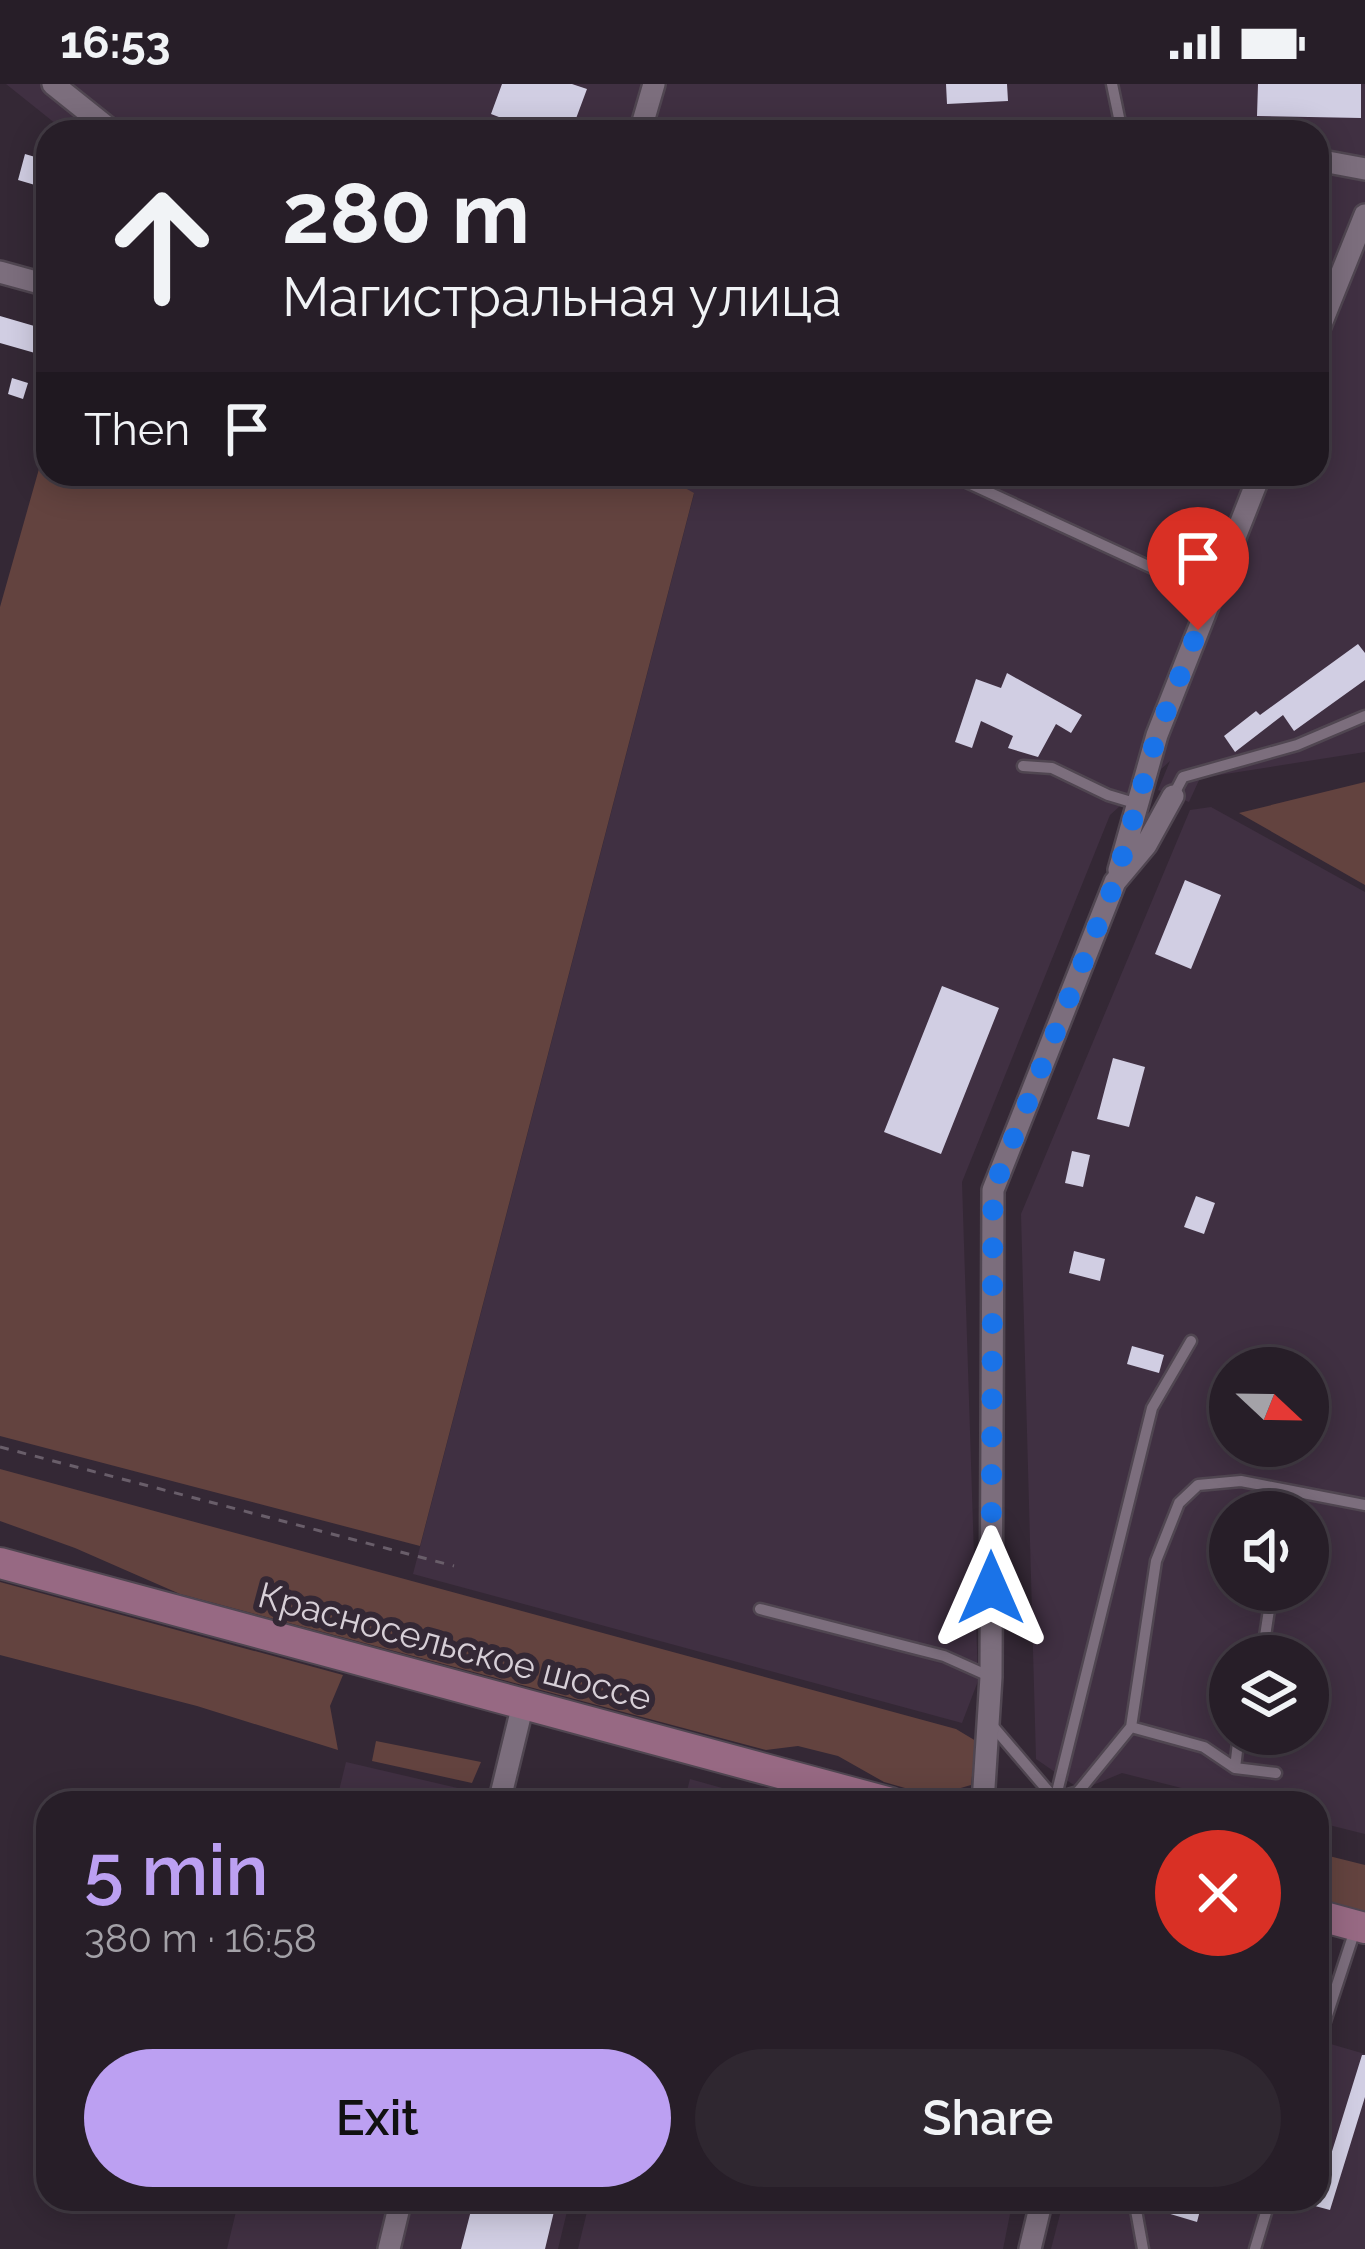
<!DOCTYPE html>
<meta charset="utf-8">
<style>
:root{--surface:#271e28;--page:#2f2730;--text:#f1f3f6;--muted:#a4a2a8;--line:#433c45;--accent:#bca0f2}
body{margin:0;font-family:Raleway,sans-serif;background:var(--page);color:var(--text);height:100vh;display:flex;flex-direction:column;font-size:45px;white-space:nowrap}
*{box-sizing:border-box;margin:0}
p{font-size:39px;color:var(--muted)}
.icon{flex:none;width:66px;height:66px;fill:none;stroke:currentColor;stroke-width:2;stroke-linecap:round;stroke-linejoin:round}
.map{position:relative;flex:1;overflow:hidden}
.drawer{position:absolute;left:36px;top:1707px;width:1293px;height:420px;display:flex;flex-direction:column;background:var(--surface);border-radius:36px;box-shadow:0 6px 30px #0003,0 0 0 3px var(--line)}
.drawer>*{flex:none}
.top-card{position:absolute;left:36px;top:36px;width:1293px;height:366px;border-radius:36px;box-shadow:0 6px 30px #0003,0 0 0 3px var(--line);background:#271e28;color:var(--text);overflow:hidden}
.needle{width:78px;rotate:112deg}
.tools{position:absolute;left:1209px;top:1263px;display:grid;gap:24px}
.tools a{display:grid;place-items:center;width:120px;height:120px;border-radius:50%;background:var(--surface);box-shadow:0 6px 30px #0003,0 0 0 3px var(--line);font-size:60px}
.pin{position:absolute;display:grid;place-items:center;width:102px;height:102px;color:#fff;margin:-123px -51px;border-radius:50% 50% 50% 0;rotate:-45deg;box-shadow:0 0 12px #0007}
.pin .icon{rotate:45deg}
.me{position:absolute;width:132px;margin:-66px;rotate:0deg;stroke-linejoin:round;filter:drop-shadow(0 0 9px #0008)}
.turn{display:flex;align-items:center;gap:42px;height:252px;padding:0 48px;font-size:54px}
.turn .icon{width:156px;height:156px;stroke-width:2.5}
.turn b{display:block;font-size:84px;line-height:102px}
.then{display:flex;align-items:center;height:114px;padding:0 48px;background:#0003;gap:24px;font-size:45px}
.round{display:grid;place-items:center;flex:none;width:126px;height:126px;border-radius:63px;background:var(--page)}
.head{display:flex;align-items:center;justify-content:space-between;height:204px;padding:0 48px}
h1{font-size:72px;font-weight:600;line-height:90px;color:var(--accent)}
.cta{display:flex;gap:24px;margin-top:auto;padding:24px 48px}
.cta a{flex:1;height:138px;border-radius:72px;background:var(--accent);color:#111;font-size:48px;font-weight:600;line-height:138px;text-align:center}
.cta a+a{background:var(--page);color:var(--text)}
.status{display:flex;justify-content:space-between;align-items:center;height:84px;padding:0 60px;background:var(--surface);direction:ltr}
.status svg{height:33px;fill:currentColor}
.map>svg:first-child{display:block}
.built{fill:#403042;fill-rule:evenodd}
.green{fill:#63433f}
.building{fill:#d1cee3}
.lines{fill:none;stroke-linecap:round;stroke-linejoin:round}
.lane-casing{stroke:#504651;stroke-width:15}
.street-casing{stroke:#504651;stroke-width:26}
.secondary-casing{stroke:#504651;stroke-width:34}
.path{stroke:#695e6a;stroke-width:3;stroke-dasharray:9 9;stroke-linecap:butt}
.lane{stroke:#7c6e7d;stroke-width:10}
.street{stroke:#7c6e7d;stroke-width:21}
.secondary{stroke:#976983;stroke-width:30}
.route{stroke:#1a73e8;stroke-width:21;stroke-dasharray:0 37.8}
.labels{text-anchor:middle;dominant-baseline:central;stroke-width:12;stroke-linejoin:round;paint-order:stroke}
.street-label{font-size:36px;fill:#d7cfd7;stroke:#342835}
</style>
<div class="status"><b>16:53</b><svg viewBox="0 0 49 12"><path d="M0 12V9h3v3zM5 12V6h3v6zM10 12V3h3v9zM15 12V0h3v12zM26 1h20v11H26zM47 4h2v5h-2z"/></svg></div>
<div class="map">
<svg width="1365" height="2165" viewBox="0 0 1365 2165">
<rect width="100%" height="100%" fill="#342835"/>
<path class="built" d="M6,0H1365V668L1200,694L1189,718L1158,706L1170,677L1110,731L962,1098L978,1597L962,1639L413,1490L694,410L660,390H1317V48H66Z
M1211,723L1365,808V1750L1317,1738V1719H1241L1122,1689L1081,1706L1036,1675L1021,1130L1190,726ZM1230,1284H1308V1362H1230ZM1230,1428H1308V1506H1230ZM1230,1572H1308V1650H1230Z
M346,1678L522,1719H336Z
M690,1695L776,1719H684Z
M1317,1956L1365,1970V2165H1051L1064,2115H1317Z
M239,2115H570L558,2165H227Z
M590,2115H1013L1003,2165H578Z"/>
<path class="green" d="M48,353V390H660L694,409L420,1462L0,1352V523Z
M1365,698V801L1239,729Z
M0,1385L956,1645L976,1657L971,1701L933,1712L884,1698L838,1672L798,1662L766,1666L180,1510L75,1464L0,1437Z
M0,1498L343,1591L330,1622L338,1666L197,1622L0,1571Z
M376,1657L481,1678L472,1699L372,1677Z
M1317,1769L1365,1781V1828L1317,1815Z"/>
<path class="building" d="M502,0H572L587,5L571,48H539L491,30Z
M946,0H1007L1008,17L947,20Z
M1258,0H1361V34L1257,32Z
M25,70L42,75L35,101L18,96Z
M0,232L48,246L42,271L0,259Z
M12,294L28,299L23,315L8,310Z
M1358,560L1365,569V596L1294,647L1283,631L1235,668L1224,652L1256,627L1260,631Z
M1007,589L1082,631L1071,649L1056,640L1038,673L1008,664L1013,652L981,637L972,664L955,658L976,595L1001,604Z
M1185,796L1221,811L1191,885L1155,870Z
M942,902L999,924L941,1070L884,1048Z
M1113,974L1145,983L1129,1043L1097,1035Z
M1072,1067L1090,1071L1083,1103L1065,1099Z
M1196,1112L1215,1119L1204,1150L1184,1143Z
M1074,1167L1105,1175L1100,1197L1069,1189Z
M1132,1262L1164,1271L1159,1289L1127,1280Z
M1362,1971H1365V2013L1330,2126L1315,2122Z
M474,2115H557L545,2165H461Z
M1171,2115H1203L1197,2138L1167,2129Z"/>
<g class="lines">
<defs>
<path id="lane" d="M1112,0L1122,48
M949,390L1211,511
M1023,682L1052,684L1108,711L1138,720
M1173,712L1183,693L1297,661L1365,632
M1278,1428L1279,1405
M760,1525L944,1572L991,1593
M1262,1572L1272,1506
M991,1640L1055,1715L1078,1708L1131,1643L1156,1477L1179,1419L1198,1401L1241,1397L1365,1421
M1131,1643L1204,1663L1235,1684L1276,1689
M1235,1684L1239,1650
M1055,1716L1152,1324L1191,1257
M1317,1962L1355,1846
M1134,2115L1143,2165
M1255,2165L1270,2115"/>
<path id="street" d="M53,0L113,48
M640,48L654,0
M1317,76L1365,85
M0,188L47,201
M1317,250L1365,131
M1119,786L1157,651L1260,390
M499,1719L523,1620
M983,1719L991,1593L993,1106L1115,798L1146,761L1173,712
M389,2165L401,2115
M1030,2165L1042,2115"/>
<path id="secondary" d="M0,1479L891,1719
M1317,1831L1365,1844"/>
</defs>
<use href="#lane" class="lane-casing"/>
<use href="#street" class="street-casing"/>
<use href="#secondary" class="secondary-casing"/>
<path class="path" d="M0,1363L454,1482"/>
<use href="#lane" class="lane"/>
<use href="#street" class="street"/>
<use href="#secondary" class="secondary"/>
</g>
<g class="lines">
<path class="route" d="M991,1504L993,1106L1115,798L1157,651L1198,546"/>
</g>
<g class="labels">
<g class="street-label">
<text transform="translate(455 1562) rotate(15)">Красносельское шоссе</text>
</g>
</g>
</svg>
<div class="tools">
<a><svg class="needle" viewBox="-14 -14 28 28"><path d="M0-13l5 13h-10z" fill="#e53935"/><path d="M0 13l5-13h-10z" fill="#a4a2a8"/></svg></a>
<a><svg class="icon" aria-label="sound" viewBox="0 0 24 24"><path d="M4 9h4l5-4v14l-5-4H4zM17 9q2 3 0 6"/></svg></a>
<a><svg class="icon" aria-label="layers" viewBox="0 0 24 24"><path d="M12 4l9 5-9 5-9-5zM3 14l9 5 9-5"/></svg></a>
</div>
<div class="pin" style="left:1198px;top:546px;background:#d93025"><svg class="icon" aria-label="arrive" viewBox="0 0 24 24"><path d="M6 21V4h12l-3 4 3 4H6"/></svg></div>
<svg class="me" style="left:991px;top:1504px" viewBox="-20 -20 40 40"><path d="M0-17L14 15 0 8-14 15z" fill="#1a73e8" stroke="#fff" stroke-width="4"/></svg>
<div class="top-card">
<div class="turn"><svg class="icon" aria-label="ahead" viewBox="0 0 24 24"><path d="M12 20V5M6 11l6-6 6 6"/></svg><div><b>280 m</b>Магистральная улица</div></div>
<div class="then">Then<svg class="icon" aria-label="arrive" viewBox="0 0 24 24"><path d="M6 21V4h12l-3 4 3 4H6"/></svg></div>
</div>
<section class="drawer">
<div class="head"><div><h1>5 min</h1><p>380 m · 16:58</p></div><a class="round" style="background:#d93025;color:#fff"><svg class="icon" aria-label="close" viewBox="0 0 24 24"><path d="M6 6l12 12M18 6L6 18"/></svg></a></div>
<div class="cta"><a>Exit</a><a>Share</a></div>
</section>
</div>
